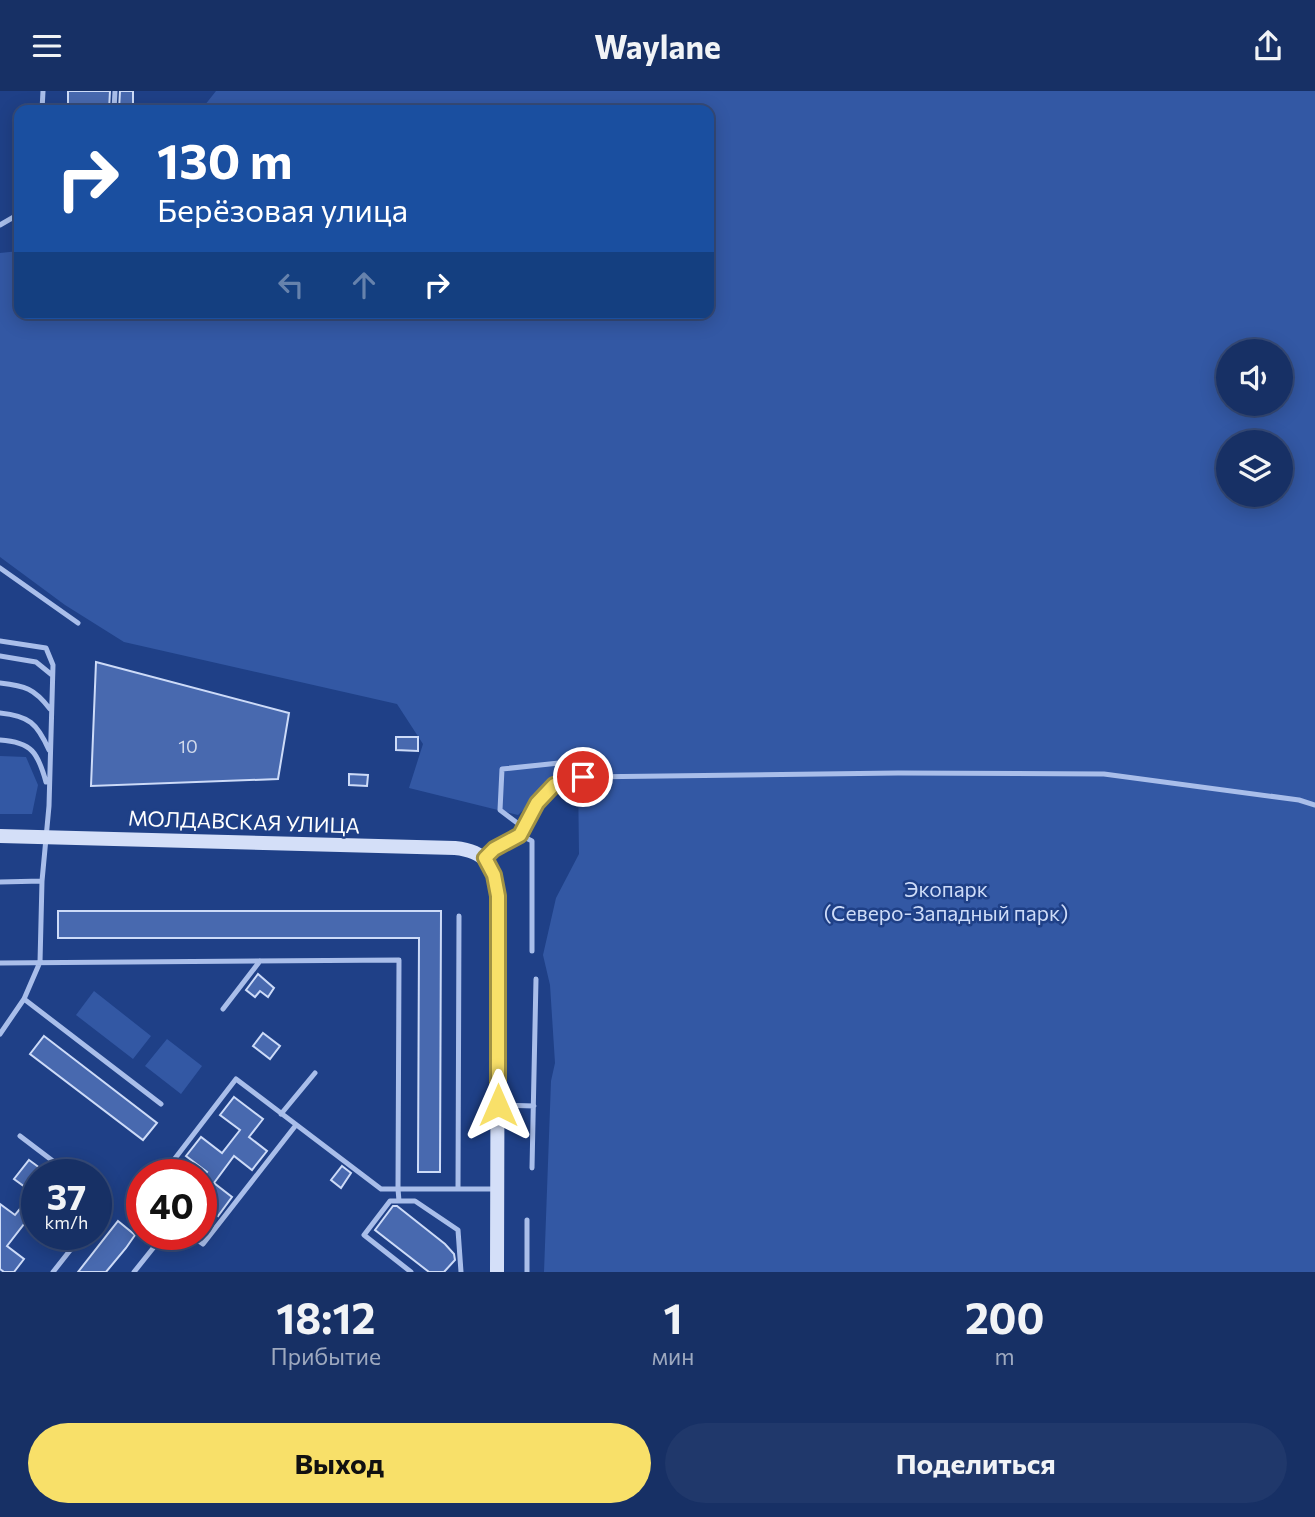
<!DOCTYPE html>
<html lang="ru">
<meta charset="utf-8">
<style>
:root{--surface:#173065;--page:#20386b;--text:#f1f3f6;--muted:#9ea9bf;--line:#364b79;--accent:#f8e069}
body{margin:0;font-family:Commissioner,sans-serif;background:var(--page);color:var(--text);height:100vh;display:flex;flex-direction:column;font-size:26px;white-space:nowrap}
*{box-sizing:border-box;margin:0}
p{font-size:23px;color:var(--muted)}
.icon{flex:none;width:38px;height:38px;fill:none;stroke:currentColor;stroke-width:2;stroke-linecap:round;stroke-linejoin:round}
.map{position:relative;height:1181px;overflow:hidden}
.side{display:flex;flex-direction:column;background:var(--surface);flex:1}
.side>*{flex:none}
.banner{position:absolute;left:14px;top:14px;width:700px;height:214px;border-radius:14px;box-shadow:0 4px 18px #0003,0 0 0 2px var(--line);background:#1a4fa0;color:#fff;overflow:hidden}
.buttons{position:absolute;left:1216px;top:248px;display:grid;gap:14px}
.buttons a{display:grid;place-items:center;width:77px;height:77px;border-radius:50%;background:var(--surface);box-shadow:0 4px 18px #0003,0 0 0 2px var(--line);font-size:35px}
.speed{position:absolute;left:21px;top:1068px;display:flex;gap:14px;font-size:35px;font-weight:700;text-align:center}
.speed>*{display:grid;place-content:center;width:91px;height:91px;border-radius:50%;background:var(--surface);box-shadow:0 4px 18px #0003,0 0 0 2px var(--line);line-height:1}
.speed small{font-size:18px;font-weight:400}
.speed .limit{border:10px solid #d22;background:#fff;color:#111}
.pin{position:absolute;display:grid;place-items:center;width:60px;height:60px;color:#fff;margin:-30px;border:4px solid #fff;border-radius:50%;box-shadow:0 2px 7px #0007}
.me{position:absolute;width:77px;margin:-38px;rotate:0deg;stroke-linejoin:round;filter:drop-shadow(0 0 5px #0008)}
.turn{display:flex;align-items:center;gap:24px;height:147px;padding:0 28px;font-size:32px}
.turn .icon{width:91px;height:91px;stroke-width:2.5}
.turn b{display:block;font-size:49px;line-height:60px}
.lanes{display:flex;align-items:center;height:66px;padding:0 28px;background:#0003;justify-content:center;gap:35px;direction:ltr}
.lanes .off{opacity:.35}
.eta{display:flex;justify-content:space-evenly;align-items:center;height:119px;text-align:center}
.eta b{font-size:42px;font-weight:700;line-height:49px}
.cta{display:flex;gap:14px;margin-top:auto;padding:14px 28px}
.cta a{flex:1;height:80px;border-radius:42px;background:var(--accent);color:#111;font-size:28px;font-weight:700;line-height:80px;text-align:center}
.cta a+a{background:var(--page);color:var(--text)}
header{display:flex;justify-content:space-between;align-items:center;height:91px;padding:0 28px;background:var(--surface);font-size:32px;font-weight:700}
.map>svg:first-child{display:block}
.green{fill:#3358a4;fill-rule:evenodd}
.building{fill:#4869af;stroke:#cddbf8;stroke-width:2}
.lines{fill:none;stroke-linecap:round;stroke-linejoin:round}
.lane{stroke:#a9beea;stroke-width:5}
.secondary{stroke:#d4dff8;stroke-width:14}
.route-casing{stroke:#a19244;stroke-width:18}
.route{stroke:#f8e069;stroke-width:12}
.labels{text-anchor:middle;dominant-baseline:central;stroke-width:5;stroke-linejoin:round;paint-order:stroke}
.number-label{font-size:18px;fill:#d1daeb}
.street-label{font-size:21px;fill:#fff;stroke:#1f4087}
.park-label{font-size:21px;fill:#cddbf8;stroke:#1f4087}
</style>
<header><svg class="icon" aria-label="menu" viewBox="0 0 24 24"><path d="M4 6h16M4 12h16M4 18h16"/></svg>Waylane<svg class="icon" aria-label="share" viewBox="0 0 24 24"><path d="M12 15V3M7 8l5-5 5 5M5 13v7h14v-7"/></svg></header>
<div class="map">
<svg width="1315" height="1181" viewBox="0 0 1315 1181">
<rect width="100%" height="100%" fill="#1f4087"/>
<path class="green" d="M216,0H1315V1181H544L551,990L555,972L550,894L543,864L556,807L579,763L578,683L555,688L518,724L409,697L423,653L397,613L124,551L65,514L0,466V162L19,160V222H709V19H201ZM1228,261H1281V313H1228ZM1228,352H1281V404H1228Z
M0,665L26,666L38,694L32,723H0Z
M94,900L151,945L133,968L76,924Z
M167,948L202,975L181,1003L145,975Z"/>
<path class="building" d="M68,0H110L109,19H68Z
M120,0H133V19H119Z
M96,571L289,622L278,688L91,695Z
M396,646H418V660L396,659Z
M349,683L368,684L367,695L349,694Z
M58,820H441L440,1081H418L419,847H58Z
M258,883L274,897L268,906L260,900L255,906L246,899Z
M263,942L280,955L270,968L253,955Z
M44,945L157,1032L143,1049L30,963Z
M234,1006L263,1028L249,1046L267,1060L252,1079L234,1065L214,1092L232,1106L218,1125L201,1112V1089L207,1081L186,1065L201,1046L222,1062L240,1039L220,1024Z
M29,1069L48,1083H37V1135L28,1128L7,1155L24,1168L14,1181H4L0,1178V1113L15,1124L33,1102L14,1088Z
M342,1075L351,1082L341,1097L331,1089Z
M393,1115H397L445,1153L454,1163L455,1169L444,1181H429L375,1139Z
M118,1130L135,1144L126,1157L106,1181H78Z"/>
<g class="lines">
<path class="lane" d="M42,19L43,0
M114,19L115,0
M0,134L19,123
M0,477L78,532
M0,550L46,557L53,574L49,715L42,790L40,871L24,908L0,943
M0,565L36,571L52,584
M0,592C25,595 34,597 50,618
M0,622C29,625 37,632 49,659
M0,649C32,651 38,662 46,691
M524,737L500,719L502,678L559,672
M520,744L532,750V860
M485,767L494,758L520,744L537,711L554,694L583,686L898,682L1104,683L1299,709L1315,714
M0,791L42,790
M0,872L399,869L398,1098H495
M24,908L161,1013
M223,918L260,870
M498,1014L534,1015
M281,1023L315,982
M20,1045L70,1083
M532,1077L536,888
M163,1083L236,988L381,1098H398L399,1110H415L458,1139L461,1181
M458,1098L459,825
M96,1104L108,1112L96,1127
M399,1110H390L364,1144L411,1181
M189,1143L203,1153L296,1034
M53,1181L83,1143
M134,1181L158,1151
M527,1181V1129"/>
<path class="secondary" d="M0,745L455,757C487,760 493,775 498,805L497,1181"/>
</g>
<g class="lines">
<defs>
<path id="route" d="M498,1014V805L494,784L485,767L494,758L520,744L537,712L554,694L583,686"/>
</defs>
<use href="#route" class="route-casing"/>
<use href="#route" class="route"/>
</g>
<g class="labels">
<g class="number-label">
<text x="188" y="655">10</text>
</g>
<g class="street-label">
<text transform="translate(244 730) rotate(2)">МОЛДАВСКАЯ УЛИЦА</text>
</g>
<g class="park-label">
<text x="946" y="797">Экопарк<tspan x="946" dy="24">(Северо-Западный парк)</tspan></text>
</g>
</g>
</svg>
<div class="buttons">
<a><svg class="icon" aria-label="sound" viewBox="0 0 24 24"><path d="M4 9h4l5-4v14l-5-4H4zM17 9q2 3 0 6"/></svg></a>
<a><svg class="icon" aria-label="layers" viewBox="0 0 24 24"><path d="M12 4l9 5-9 5-9-5zM3 14l9 5 9-5"/></svg></a>
</div>
<div class="speed"><div>37<small>km/h</small></div><div class="limit">40</div></div>
<div class="pin" style="left:583px;top:686px;background:#d93025"><svg class="icon" aria-label="arrive" viewBox="0 0 24 24"><path d="M6 21V4h12l-3 4 3 4H6"/></svg></div>
<svg class="me" style="left:498px;top:1014px" viewBox="-20 -20 40 40"><path d="M0-17L14 15 0 8-14 15z" fill="#f8e069" stroke="#fff" stroke-width="4"/></svg>
<div class="banner">
<div class="turn"><svg class="icon" aria-label="right" viewBox="0 0 24 24"><path d="M7 20v-9h11M14 6l5 5-5 5"/></svg><div><b>130 m</b>Берёзовая улица</div></div>
<div class="lanes"><svg class="icon off" aria-label="left" viewBox="0 0 24 24"><path d="M17 20v-9H6M10 6l-5 5 5 5"/></svg><svg class="icon off" aria-label="ahead" viewBox="0 0 24 24"><path d="M12 20V5M6 11l6-6 6 6"/></svg><svg class="icon" aria-label="right" viewBox="0 0 24 24"><path d="M7 20v-9h11M14 6l5 5-5 5"/></svg></div>
</div>
</div>
<section class="side">
<div class="eta">
<div><b>18:12</b><p>Прибытие</p></div>
<div><b>1</b><p>мин</p></div>
<div><b>200</b><p>m</p></div>
</div>
<div class="cta"><a>Выход</a><a>Поделиться</a></div>
</section>
